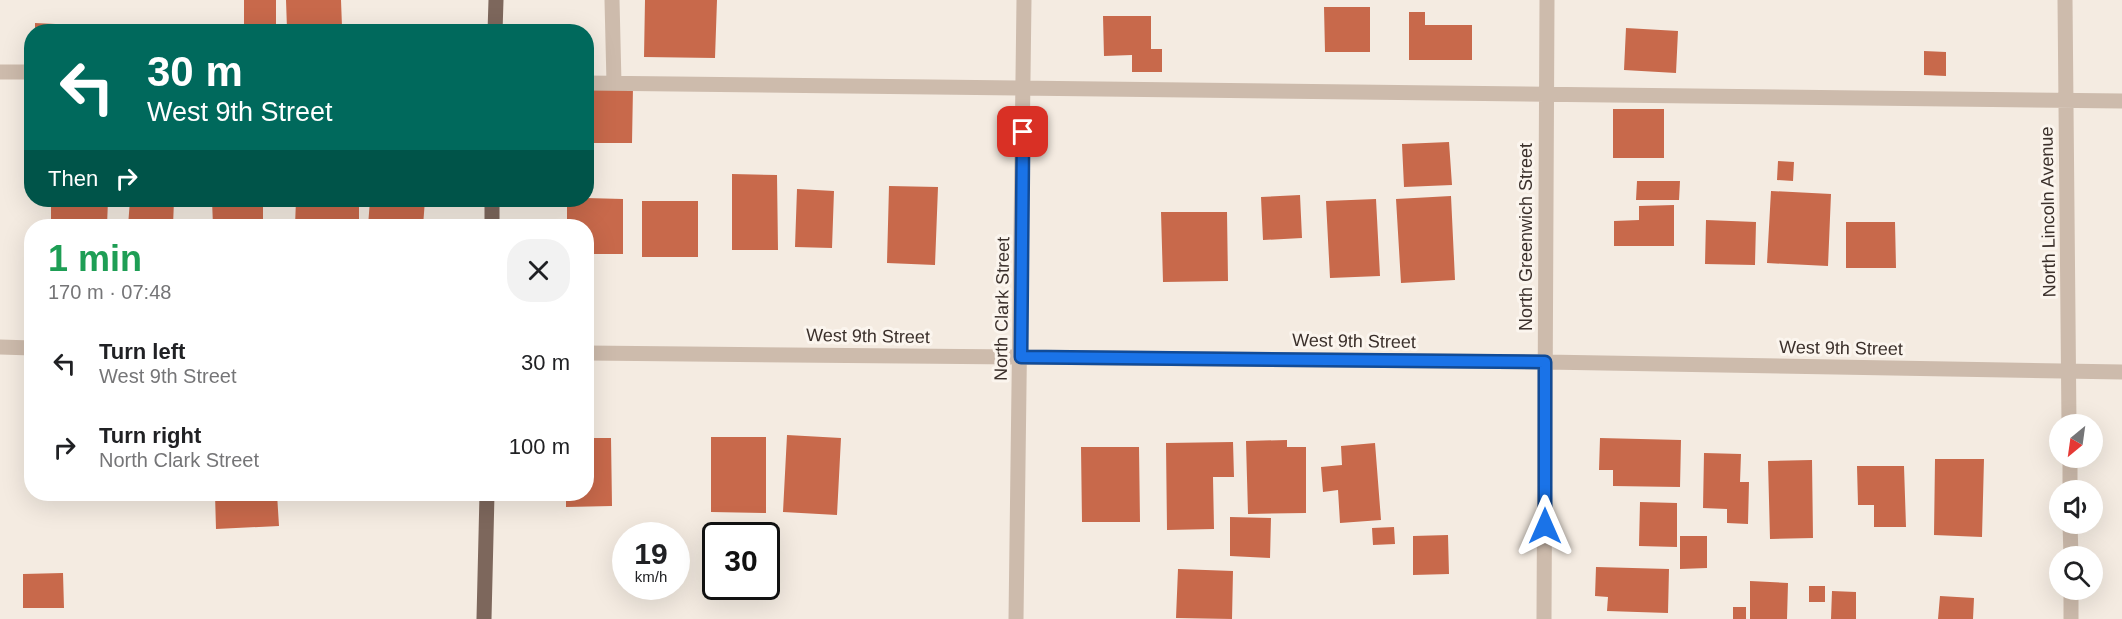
<!DOCTYPE html>
<meta charset="utf-8">
<style>
:root{--surface:#fff;--page:#f2f2f2;--text:#202124;--muted:#757577}
body{margin:0;font-family:Arial,sans-serif;background:var(--page);color:var(--text);height:100vh;display:flex;flex-direction:column;font-size:22px;white-space:nowrap}
*{box-sizing:border-box;margin:0}
p{font-size:20px;color:var(--muted)}
.icon{flex:none;width:33px;height:33px;fill:none;stroke:currentColor;stroke-width:2;stroke-linecap:round;stroke-linejoin:round}
.map{position:relative;flex:1;overflow:hidden}
.details{position:absolute;left:24px;top:219px;width:570px;height:282px;display:flex;flex-direction:column;background:var(--surface);border-radius:24px;box-shadow:0 6px 24px #0002}
.details>*{flex:none}
.top-card{position:absolute;left:24px;top:24px;width:570px;height:183px;border-radius:24px;box-shadow:0 6px 24px #0002;background:#00695c;color:#fff;overflow:hidden}
.needle{width:39px;rotate:209deg}
.controls{position:absolute;left:2049px;top:414px;display:grid;gap:12px}
.controls a{display:grid;place-items:center;width:54px;height:54px;border-radius:50%;background:var(--surface);box-shadow:0 6px 24px #0002;font-size:30px}
.speed{position:absolute;left:612px;top:522px;display:flex;gap:12px;font-size:30px;font-weight:700;text-align:center}
.speed>*{display:grid;place-content:center;width:78px;height:78px;border-radius:50%;background:var(--surface);box-shadow:0 6px 24px #0002;line-height:1}
.speed small{font-size:15px;font-weight:400}
.speed .limit{border:3px solid #111;border-radius:9px;background:#fff;color:#111}
.pin{position:absolute;display:grid;place-items:center;width:51px;height:51px;color:#fff;margin:-26px;border-radius:12px;box-shadow:0 3px 9px #0006}
.me{position:absolute;width:66px;margin:-33px;rotate:0deg;stroke-linejoin:round;filter:drop-shadow(0 0 4px #0008)}
.turn{display:flex;align-items:center;gap:21px;height:126px;padding:0 24px;font-size:27px}
.turn .icon{width:78px;height:78px;stroke-width:2.5}
.turn b{display:block;font-size:42px;line-height:51px}
.then{display:flex;align-items:center;height:57px;padding:0 24px;background:#0003;gap:12px;font-size:22px}
.round{display:grid;place-items:center;flex:none;width:63px;height:63px;border-radius:24px;background:var(--page)}
.overview{display:flex;align-items:center;justify-content:space-between;height:102px;padding:0 24px}
h1{font-size:36px;font-weight:600;line-height:45px;color:#1e9e55}
ul{padding:0;list-style:none}
li{display:flex;align-items:center;gap:18px;height:84px;padding:0 24px}
li div{flex:1}
li b{display:block;font-size:22px}
li em{font-style:normal}
.map>svg:first-child{display:block}
.building{fill:#c8694b}
.lines{fill:none;stroke-linecap:round;stroke-linejoin:round}
.minor{stroke:#cdbbac;stroke-width:15}
.major{stroke:#7d675c;stroke-width:15}
.route-casing{stroke:#114b97;stroke-width:15}
.route{stroke:#1a73e8;stroke-width:10}
.labels{text-anchor:middle;dominant-baseline:central;stroke-width:6;stroke-linejoin:round;paint-order:stroke}
.street-label{font-size:18px;fill:#3b302b;stroke:#fbf5ee}
</style>
<div class="map">
<svg width="2122" height="619" viewBox="0 0 2122 619">
<rect width="100%" height="100%" fill="#f4ebe1"/>
<path class="building" d="M244,0H276V32H244Z
M286,0H341L342,27L287,29Z
M645,0H717L715,58L644,57Z
M1324,7H1370V52H1325Z
M1409,12H1425V25H1472V60H1409Z
M1103,16H1151V49H1162V72H1132V55L1104,56Z
M35,23L117,27L116,32H35Z
M1626,28L1678,31L1676,73L1624,70Z
M1924,51L1946,52V76L1924,75Z
M586,86L633,87L632,143H586Z
M1613,109H1664V158H1613Z
M1449,142L1452,185L1404,187L1402,144Z
M1778,161L1794,162L1793,181L1777,180Z
M732,174L777,175L778,250H732Z
M1637,181H1680L1679,200H1636Z
M889,186L938,187L935,265L887,263Z
M797,189L834,191L832,248L795,247Z
M1771,191L1831,194L1828,266L1767,263Z
M1300,195L1302,238L1263,240L1261,197Z
M1451,196L1455,280L1401,283L1396,199Z
M586,198L623,199V254H586V226H567V200Z
M1376,199L1380,276L1330,278L1326,201Z
M51,200H108L107,226H51Z
M130,200H174L173,226H128Z
M212,200H263V226H213Z
M296,200H359V226H295Z
M370,200H425L423,226H368Z
M642,201H698V257H642Z
M1674,205V246H1614V221L1639,220V206Z
M1161,212H1227L1228,281L1163,282Z
M1706,220L1756,222L1755,265L1705,264Z
M1846,222H1895L1896,268H1846Z
M787,435L841,438L837,515L783,512Z
M711,437H766V513L711,512Z
M586,438H611L612,506L566,507V494H586Z
M1600,438L1681,440L1680,487L1613,486V470H1599Z
M1287,440V447H1306V513L1248,514L1246,441Z
M1233,442L1234,477H1213L1214,529L1167,530L1166,443Z
M1375,443L1381,520L1340,523L1338,490L1323,492L1321,467L1342,465L1341,446Z
M1081,447H1139L1140,522H1082Z
M1704,453L1741,454L1740,482H1749L1748,524L1727,523V509L1703,508Z
M1935,459H1984L1982,537L1934,535Z
M1812,460L1813,538L1770,539L1768,461Z
M1857,466H1904L1906,527H1874V505H1858Z
M85,494H184V499L85,498Z
M215,494H277L279,526L216,529Z
M1640,502L1677,503V547L1639,546Z
M1230,517L1271,518L1270,558L1230,556Z
M1394,527L1395,544L1373,545L1372,528Z
M1448,535L1449,574L1413,575V536Z
M1680,536H1707V568L1680,569Z
M1596,567L1669,569L1668,613L1607,611L1608,597L1595,596Z
M1178,569L1233,571L1232,619L1176,618Z
M63,573L64,608H23V574Z
M1750,581L1788,583L1787,619H1750Z
M1809,586H1825V602H1809Z
M1832,591L1856,592V619H1831Z
M1940,596L1974,598L1973,619H1938Z
M1733,607H1746V619H1733Z"/>
<g class="lines">
<path class="minor" d="M612,0L614,83
M2065,0L2069,424
M0,72H32
M586,83L2122,101
M0,347L32,348
M586,353L1545,362L2122,372
M2070,458V490
M2070,524L2071,556
M2071,590V619
M1016,619L1024,0
M1544,619L1547,0"/>
<path class="major" d="M495,32L496,0
M492,226V200
M484,619L487,494"/>
</g>
<g class="lines">
<defs>
<path id="route" d="M1023,132L1021,357L1545,362V526"/>
</defs>
<use href="#route" class="route-casing"/>
<use href="#route" class="route"/>
</g>
<g class="labels">
<g class="street-label">
<text transform="translate(2048 212) rotate(-91)">North Lincoln Avenue</text>
<text transform="translate(1526 237) rotate(-90)">North Greenwich Street</text>
<text transform="translate(1002 309) rotate(-89)">North Clark Street</text>
<text transform="translate(868 336) rotate(1)">West 9th Street</text>
<text transform="translate(1354 341) rotate(1)">West 9th Street</text>
<text transform="translate(1841 348) rotate(1)">West 9th Street</text>
</g>
</g>
</svg>
<div class="controls">
<a><svg class="needle" viewBox="-14 -14 28 28"><path d="M0-13l5 13h-10z" fill="#e53935"/><path d="M0 13l5-13h-10z" fill="#757577"/></svg></a>
<a><svg class="icon" aria-label="sound" viewBox="0 0 24 24"><path d="M4 9h4l5-4v14l-5-4H4zM17 9q2 3 0 6"/></svg></a>
<a><svg class="icon" aria-label="search" viewBox="0 0 24 24"><circle cx="10" cy="10" r="6"/><path d="M15 15l6 6"/></svg></a>
</div>
<div class="speed"><div>19<small>km/h</small></div><div class="limit">30</div></div>
<div class="pin" style="left:1023px;top:132px;background:#d93025"><svg class="icon" aria-label="arrive" viewBox="0 0 24 24"><path d="M6 21V4h12l-3 4 3 4H6"/></svg></div>
<svg class="me" style="left:1545px;top:526px" viewBox="-20 -20 40 40"><path d="M0-17L14 15 0 8-14 15z" fill="#1a73e8" stroke="#fff" stroke-width="4"/></svg>
<div class="top-card">
<div class="turn"><svg class="icon" aria-label="left" viewBox="0 0 24 24"><path d="M17 20v-9H6M10 6l-5 5 5 5"/></svg><div><b>30 m</b>West 9th Street</div></div>
<div class="then">Then<svg class="icon" aria-label="right" viewBox="0 0 24 24"><path d="M7 20v-9h11M14 6l5 5-5 5"/></svg></div>
</div>
<section class="details">
<div class="overview"><div><h1>1 min</h1><p>170 m · 07:48</p></div><a class="round"><svg class="icon" aria-label="close" viewBox="0 0 24 24"><path d="M6 6l12 12M18 6L6 18"/></svg></a></div>
<ul>
<li><svg class="icon" aria-label="left" viewBox="0 0 24 24"><path d="M17 20v-9H6M10 6l-5 5 5 5"/></svg><div><b>Turn left</b><p>West 9th Street</p></div><em>30 m</em></li>
<li><svg class="icon" aria-label="right" viewBox="0 0 24 24"><path d="M7 20v-9h11M14 6l5 5-5 5"/></svg><div><b>Turn right</b><p>North Clark Street</p></div><em>100 m</em></li>
</ul>
</section>
</div>
